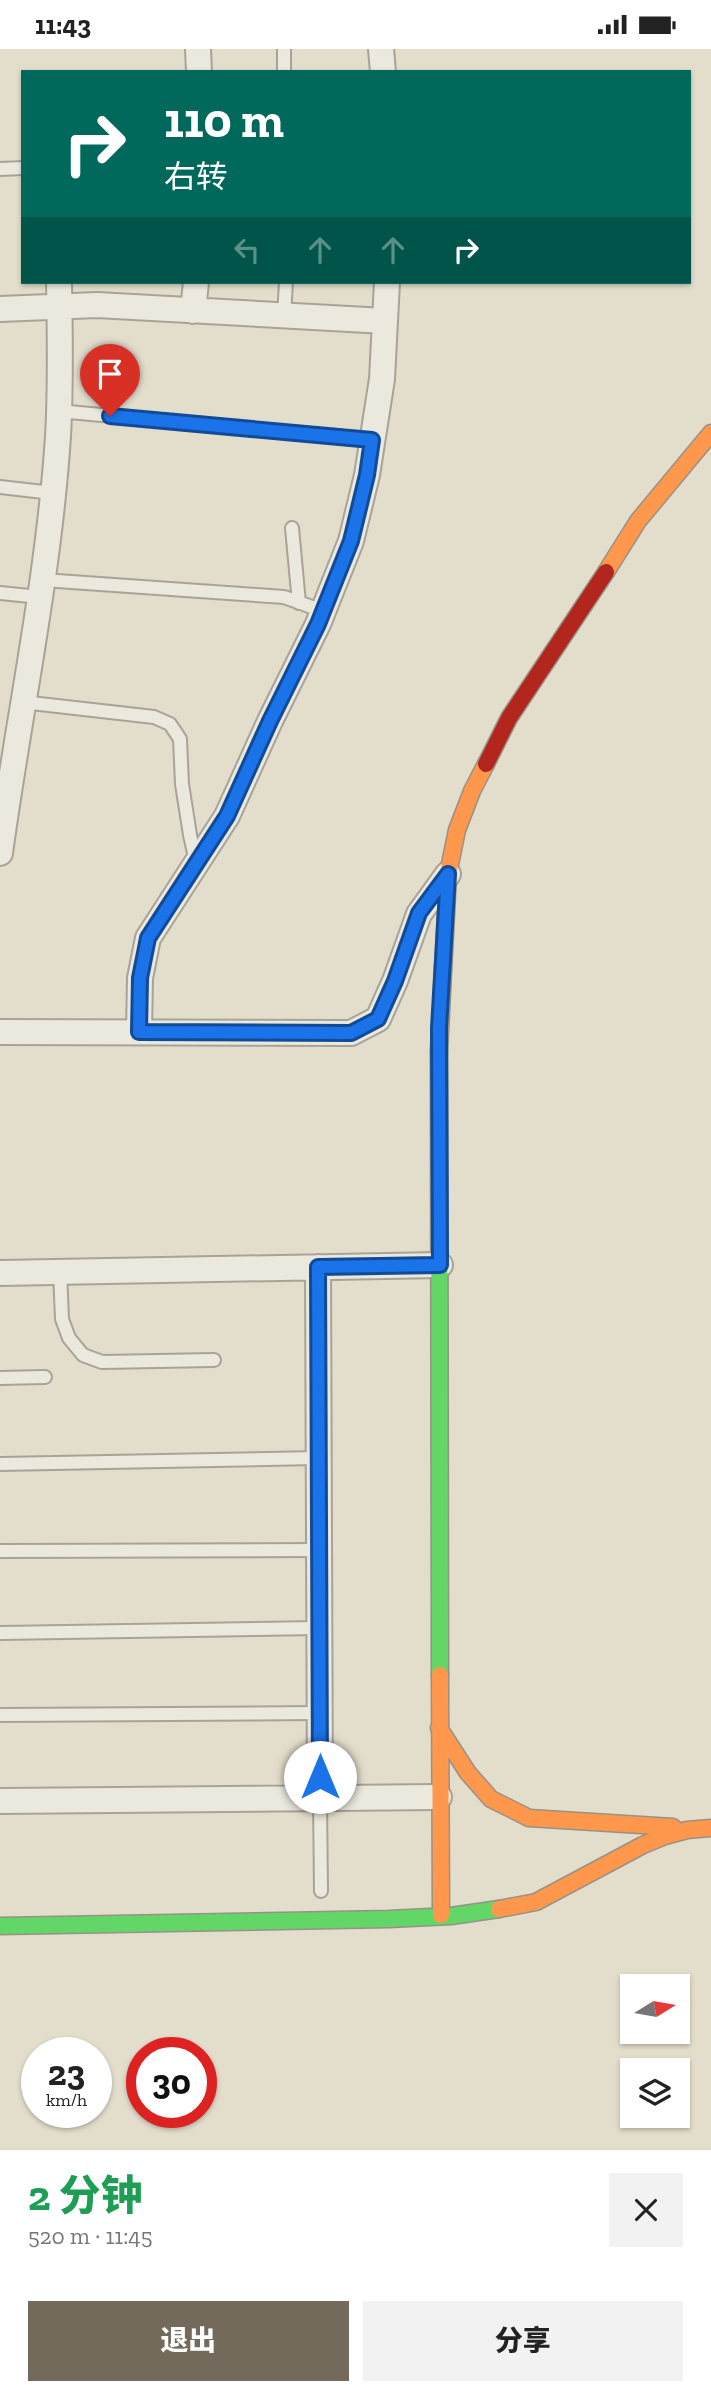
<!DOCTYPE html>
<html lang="zh">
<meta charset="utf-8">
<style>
:root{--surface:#fff;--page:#f2f2f2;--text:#222;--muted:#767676;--accent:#736a5b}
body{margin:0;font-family:"Zilla Slab","Noto Sans SC",serif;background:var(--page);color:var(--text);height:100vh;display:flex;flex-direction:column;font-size:26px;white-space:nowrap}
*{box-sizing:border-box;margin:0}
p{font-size:23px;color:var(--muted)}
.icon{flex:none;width:38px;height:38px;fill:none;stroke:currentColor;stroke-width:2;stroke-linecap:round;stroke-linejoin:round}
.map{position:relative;height:2101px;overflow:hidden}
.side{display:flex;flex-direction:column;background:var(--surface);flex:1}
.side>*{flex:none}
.guide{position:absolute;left:21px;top:21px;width:670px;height:214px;border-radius:0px;box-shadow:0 2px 5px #0004;background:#00695c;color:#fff;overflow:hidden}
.needle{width:46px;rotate:79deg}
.fabs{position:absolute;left:620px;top:1925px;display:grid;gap:14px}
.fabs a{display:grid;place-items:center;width:70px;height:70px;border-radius:0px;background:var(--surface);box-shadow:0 2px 5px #0004;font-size:35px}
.speed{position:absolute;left:21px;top:1988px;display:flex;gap:14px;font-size:35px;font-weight:700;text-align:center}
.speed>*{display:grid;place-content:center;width:91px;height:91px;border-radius:50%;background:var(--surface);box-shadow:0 2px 5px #0004;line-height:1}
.speed small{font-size:18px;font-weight:400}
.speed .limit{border:10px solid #d22;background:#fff;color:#111}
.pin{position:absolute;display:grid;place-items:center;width:60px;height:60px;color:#fff;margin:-72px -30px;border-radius:50% 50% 50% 0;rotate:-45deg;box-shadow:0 0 7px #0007}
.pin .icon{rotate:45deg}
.me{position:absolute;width:77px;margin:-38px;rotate:0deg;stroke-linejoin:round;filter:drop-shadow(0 0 5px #0008)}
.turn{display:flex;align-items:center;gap:24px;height:147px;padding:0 28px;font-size:32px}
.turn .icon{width:91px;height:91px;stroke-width:2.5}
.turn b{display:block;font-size:49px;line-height:60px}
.lanes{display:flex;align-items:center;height:66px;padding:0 28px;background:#0003;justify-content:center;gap:35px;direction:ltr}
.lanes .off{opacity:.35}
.round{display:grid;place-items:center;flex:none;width:74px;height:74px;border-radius:0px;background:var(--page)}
.overview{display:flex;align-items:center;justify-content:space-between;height:119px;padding:0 28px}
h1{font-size:42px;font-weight:800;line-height:52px;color:#1e9e55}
.primary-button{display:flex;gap:14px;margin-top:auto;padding:14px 28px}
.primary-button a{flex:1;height:80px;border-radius:0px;background:var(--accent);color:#fff;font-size:28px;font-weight:800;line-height:80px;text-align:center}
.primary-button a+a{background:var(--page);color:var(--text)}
.status{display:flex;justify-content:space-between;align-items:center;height:49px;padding:0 35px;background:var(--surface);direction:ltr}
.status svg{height:19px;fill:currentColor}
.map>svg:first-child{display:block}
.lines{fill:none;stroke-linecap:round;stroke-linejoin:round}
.lane-casing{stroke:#a8a396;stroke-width:16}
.street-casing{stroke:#a8a396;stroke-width:28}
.fast-casing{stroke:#989286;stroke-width:19}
.slow-casing{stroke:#989286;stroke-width:19}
.jam-casing{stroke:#989286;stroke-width:19}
.lane{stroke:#ebe8de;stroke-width:12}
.street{stroke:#ebe8de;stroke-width:24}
.fast{stroke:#63d668;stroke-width:16}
.slow{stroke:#ff974d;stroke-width:16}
.jam{stroke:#b3261e;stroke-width:16}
.route-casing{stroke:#114b97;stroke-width:18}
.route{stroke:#1a73e8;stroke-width:12}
</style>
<div class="status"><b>11:43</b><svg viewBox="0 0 49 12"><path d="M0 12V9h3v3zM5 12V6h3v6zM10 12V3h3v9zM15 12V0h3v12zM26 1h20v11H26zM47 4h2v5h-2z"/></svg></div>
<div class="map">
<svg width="711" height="2101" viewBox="0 0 711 2101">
<rect width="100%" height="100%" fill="#e3decc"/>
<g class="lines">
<defs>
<path id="lane" d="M284,0V23
M0,120L23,119
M284,267L286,233
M58,362L372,391
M0,438L52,444
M292,479L299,554
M43,531L284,548L323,562
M0,544L40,548
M22,653L154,668L170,675L180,690L182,735L190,786L196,813
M60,1223L62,1270L69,1289L83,1306L102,1313L214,1311
M0,1329L45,1328
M0,1415L318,1409
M0,1502L319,1501
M0,1584L319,1579
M0,1666L320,1664
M320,1749L321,1842"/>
<path id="street" d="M198,0L199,23
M381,0L383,23
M0,260L97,256L385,272
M193,262L196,233
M0,804C19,665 49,527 58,387C61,336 60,284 59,233
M0,983L351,984L378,970L395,932L419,865L448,825
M139,983L140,929L148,889L227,767L270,672L318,575L351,492L367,426L382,330L387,233
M318,1218L320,1749
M0,1224L440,1216
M0,1752L439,1748"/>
<path id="fast" d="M439,1002L440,1626
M0,1877L389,1870L451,1867L499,1860"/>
<path id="slow" d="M606,523L638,472L711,384
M439,1002L448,825L457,781L472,742L486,715
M440,1626L441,1866
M439,1679L468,1724L491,1750L529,1769L673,1778
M499,1860L536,1853L643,1796L665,1787L687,1781L711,1779"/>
<path id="jam" d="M486,715L509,669L606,523"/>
</defs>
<use href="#lane" class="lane-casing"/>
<use href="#street" class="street-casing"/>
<use href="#fast" class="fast-casing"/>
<use href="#slow" class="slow-casing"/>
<use href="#jam" class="jam-casing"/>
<use href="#lane" class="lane"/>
<use href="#street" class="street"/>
<use href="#fast" class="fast"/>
<use href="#slow" class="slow"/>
<use href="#jam" class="jam"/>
</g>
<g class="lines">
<defs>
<path id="route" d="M110,367L372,391L367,426L351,492L318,575L270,672L227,767L148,889L140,929L139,983L351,984L378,970L395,932L419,864L448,825L439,979L440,1216L318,1218L320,1728"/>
</defs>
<use href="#route" class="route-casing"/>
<use href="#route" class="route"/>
</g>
</svg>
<div class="fabs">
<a><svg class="needle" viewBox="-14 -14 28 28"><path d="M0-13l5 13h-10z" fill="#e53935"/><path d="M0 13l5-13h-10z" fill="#767676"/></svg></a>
<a><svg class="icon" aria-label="layers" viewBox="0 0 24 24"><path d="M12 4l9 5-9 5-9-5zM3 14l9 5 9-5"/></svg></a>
</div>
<div class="speed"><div>23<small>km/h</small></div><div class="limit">30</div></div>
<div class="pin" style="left:110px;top:367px;background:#d93025"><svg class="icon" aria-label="arrive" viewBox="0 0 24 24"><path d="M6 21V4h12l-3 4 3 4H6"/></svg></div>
<svg class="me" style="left:320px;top:1728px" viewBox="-20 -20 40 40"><circle r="19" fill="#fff"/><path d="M0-13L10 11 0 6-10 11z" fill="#1a73e8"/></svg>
<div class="guide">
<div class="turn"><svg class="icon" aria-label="right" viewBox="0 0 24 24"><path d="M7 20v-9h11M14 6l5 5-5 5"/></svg><div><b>110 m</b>右转</div></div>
<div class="lanes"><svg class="icon off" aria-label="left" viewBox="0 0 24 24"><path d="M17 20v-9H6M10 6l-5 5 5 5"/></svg><svg class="icon off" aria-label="ahead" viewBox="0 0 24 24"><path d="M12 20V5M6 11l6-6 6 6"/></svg><svg class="icon off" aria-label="ahead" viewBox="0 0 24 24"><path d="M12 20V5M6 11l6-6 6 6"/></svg><svg class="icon" aria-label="right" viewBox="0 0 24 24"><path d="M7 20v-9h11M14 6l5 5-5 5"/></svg></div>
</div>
</div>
<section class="side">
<div class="overview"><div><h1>2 分钟</h1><p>520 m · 11:45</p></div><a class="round"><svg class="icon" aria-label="close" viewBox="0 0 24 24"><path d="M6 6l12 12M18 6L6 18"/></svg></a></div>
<div class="primary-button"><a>退出</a><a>分享</a></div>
</section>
